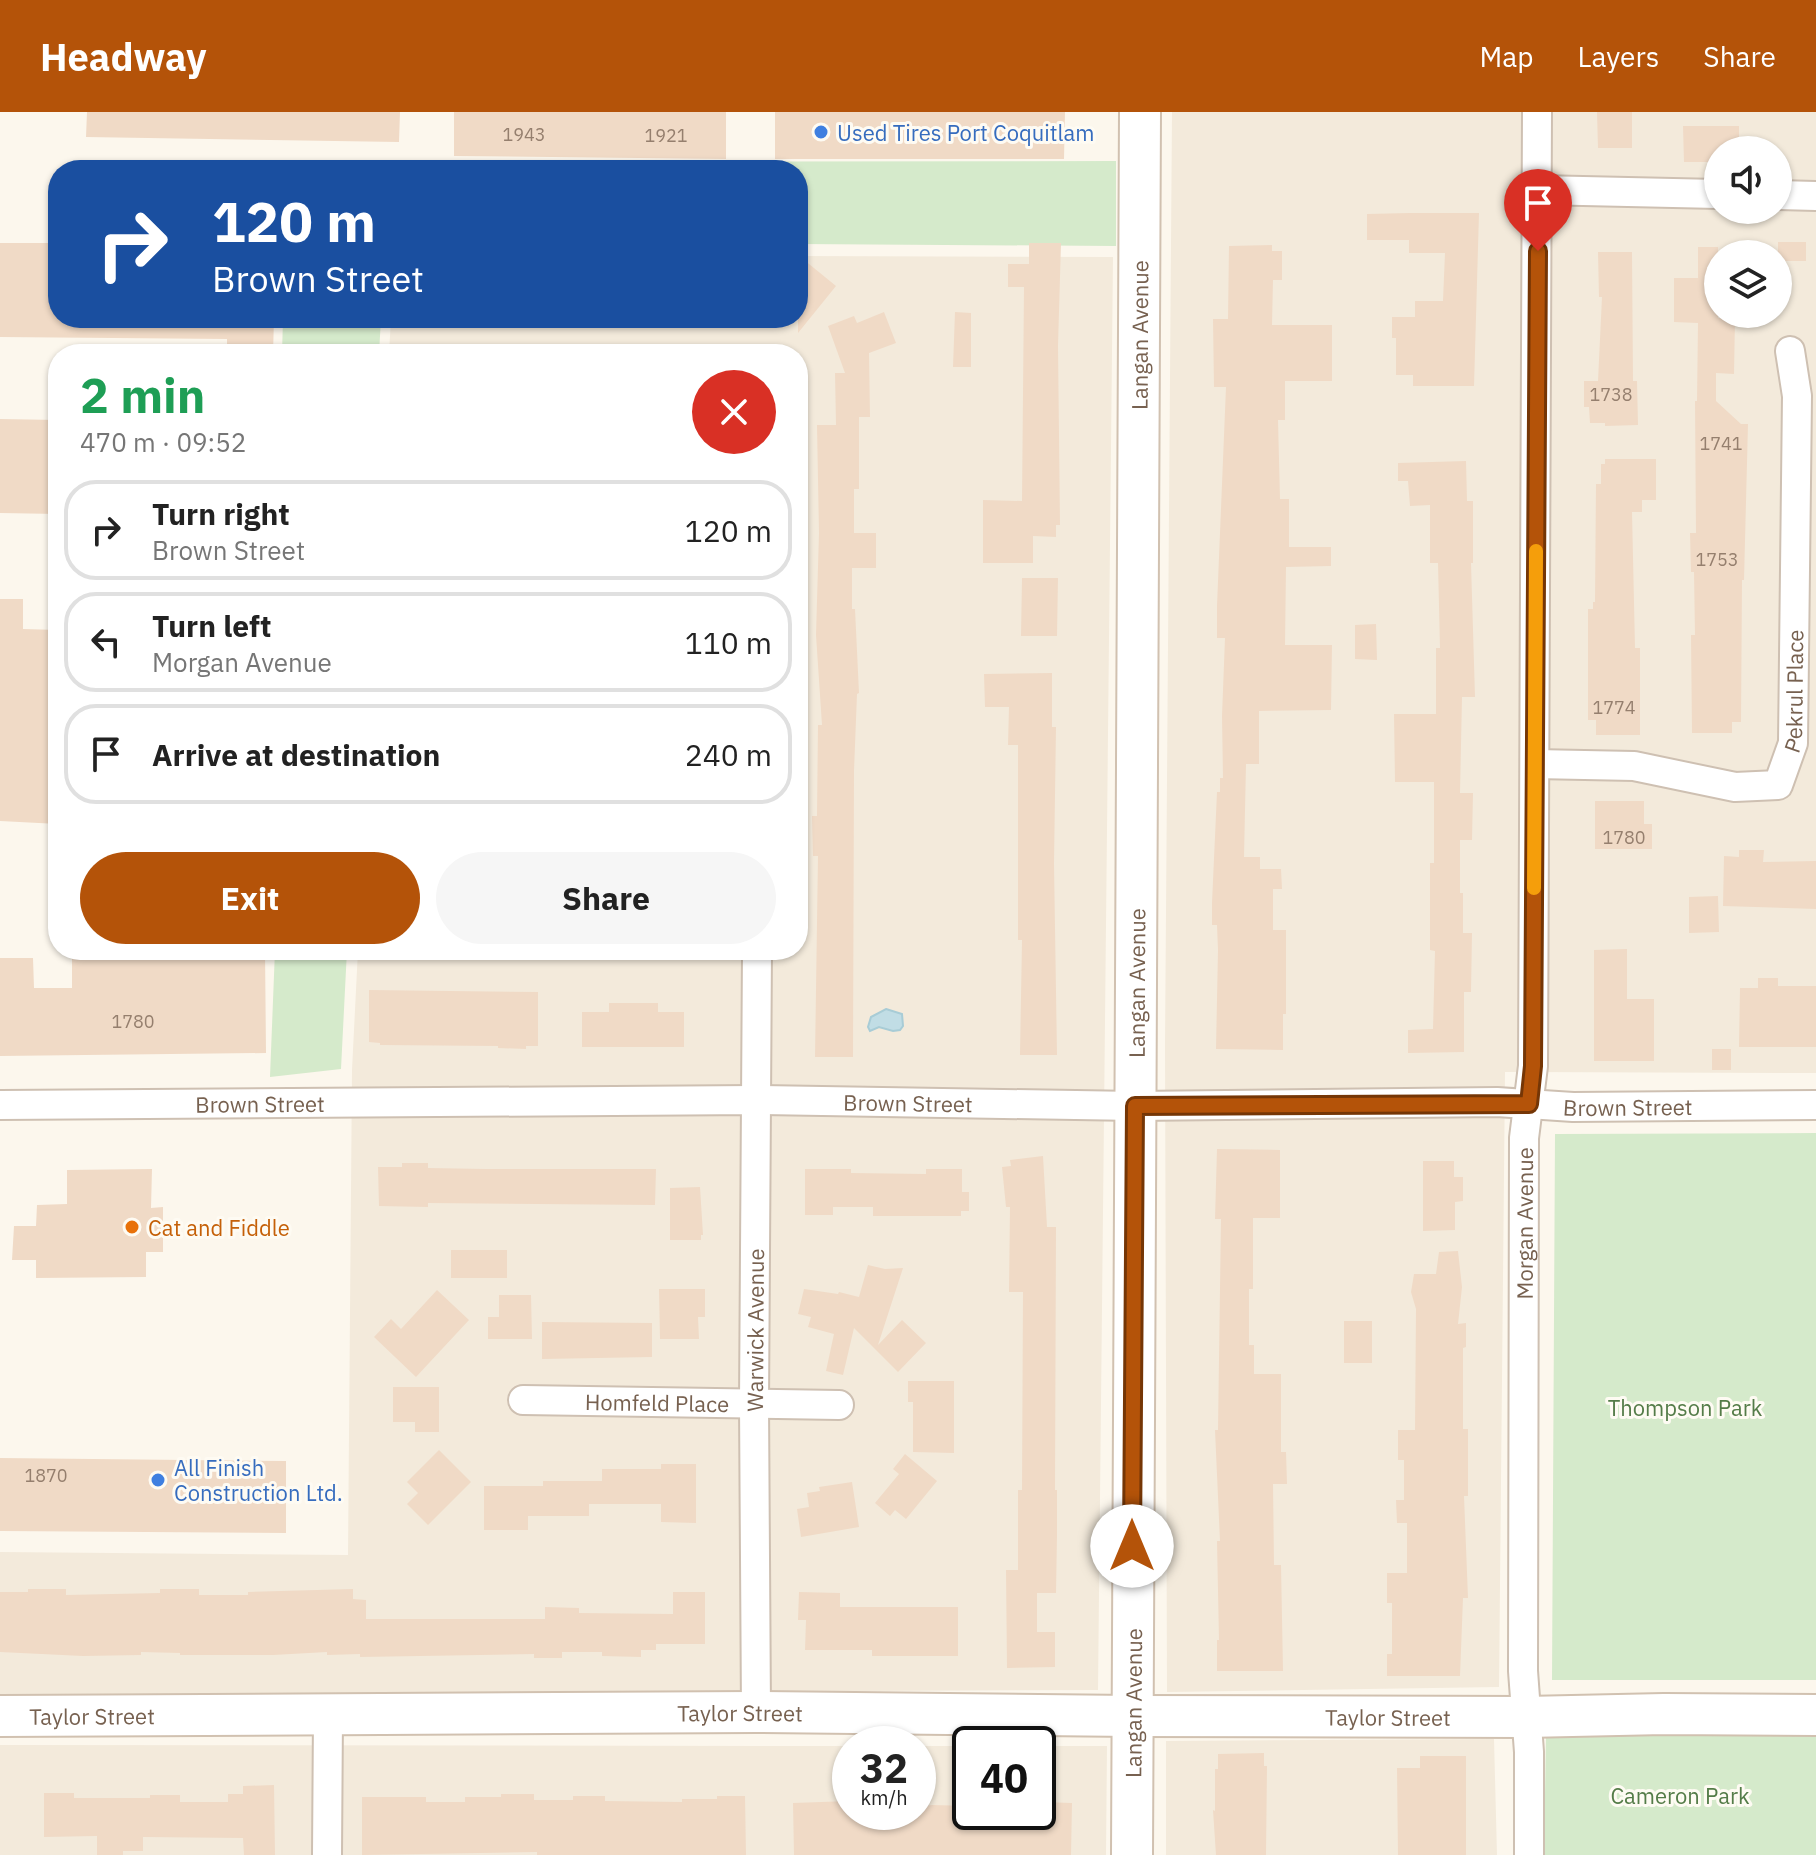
<!DOCTYPE html>
<meta charset="utf-8">
<style>
:root{--surface:#fff;--page:#f6f6f6;--text:#222;--muted:#767676;--line:#e0e0e0;--accent:#b45309}
body{margin:0;font-family:"IBM Plex Sans",sans-serif;background:var(--page);color:var(--text);height:100vh;display:flex;flex-direction:column;font-size:30px;white-space:nowrap}
*{box-sizing:border-box;margin:0}
p{font-size:26px;color:var(--muted)}
.icon{flex:none;width:44px;height:44px;fill:none;stroke:currentColor;stroke-width:2;stroke-linecap:round;stroke-linejoin:round}
.map{position:relative;flex:1;overflow:hidden}
.details{position:absolute;left:48px;top:232px;width:760px;height:616px;display:flex;flex-direction:column;background:var(--surface);border-radius:32px;box-shadow:0 2px 6px #0004}
.details>*{flex:none}
.hud{position:absolute;left:48px;top:48px;width:760px;height:168px;border-radius:32px;box-shadow:0 2px 6px #0004;background:#1a4fa0;color:#fff;overflow:hidden}
.fabs{position:absolute;left:1704px;top:24px;display:grid;gap:16px}
.fabs a{display:grid;place-items:center;width:88px;height:88px;border-radius:50%;background:var(--surface);box-shadow:0 2px 6px #0004;font-size:40px}
.speed{position:absolute;left:832px;top:1614px;display:flex;gap:16px;font-size:40px;font-weight:700;text-align:center}
.speed>*{display:grid;place-content:center;width:104px;height:104px;border-radius:50%;background:var(--surface);box-shadow:0 2px 6px #0004;line-height:1}
.speed small{font-size:20px;font-weight:400}
.speed .limit{border:4px solid #111;border-radius:12px;background:#fff;color:#111}
.pin{position:absolute;display:grid;place-items:center;width:68px;height:68px;color:#fff;margin:-82px -34px;border-radius:50% 50% 50% 0;rotate:-45deg;box-shadow:0 0 8px #0007}
.pin .icon{rotate:45deg}
.me{position:absolute;width:88px;margin:-44px;rotate:0deg;stroke-linejoin:round;filter:drop-shadow(0 0 6px #0008)}
.turn{display:flex;align-items:center;gap:28px;height:168px;padding:0 32px;font-size:36px}
.turn .icon{width:104px;height:104px;stroke-width:2.5}
.turn b{display:block;font-size:56px;line-height:68px}
.round{display:grid;place-items:center;flex:none;width:84px;height:84px;border-radius:42px;background:var(--page)}
.headline{display:flex;align-items:center;justify-content:space-between;height:136px;padding:0 32px}
h1{font-size:48px;font-weight:800;line-height:60px;color:#1e9e55}
.primary-button{display:flex;gap:16px;margin-top:auto;padding:16px 32px}
.primary-button a{flex:1;height:92px;border-radius:48px;background:var(--accent);color:#fff;font-size:32px;font-weight:800;line-height:92px;text-align:center}
.primary-button a+a{background:var(--page);color:var(--text)}
ul{padding:0;list-style:none}
li{display:flex;align-items:center;gap:24px;height:100px;margin:0 16px 12px;padding:0 16px;border:4px solid var(--line);border-radius:32px}
li div{flex:1}
li b{display:block;font-size:30px}
li em{font-style:normal}
header{display:flex;align-items:center;gap:48px;box-sizing:border-box;height:112px;padding:0 40px;background:var(--accent);color:#fff}
header strong{font-size:38px}
nav{display:flex;gap:44px;margin-inline-start:auto;font-size:28px}
.map>svg:first-child{display:block}
.residential{fill:#f3eadb;fill-rule:evenodd}
.green{fill:#d5eacb}
.water{fill:#c1dde5;stroke:#a8ccd6;stroke-width:2}
.building{fill:#f0dac6}
.lines{fill:none;stroke-linecap:round;stroke-linejoin:round}
.street-casing{stroke:#cec0b2;stroke-width:32}
.secondary-casing{stroke:#d1c1b0;stroke-width:44}
.street{stroke:#fff;stroke-width:28}
.secondary{stroke:#fff;stroke-width:40}
.route-casing{stroke:#753606;stroke-width:20}
.route{stroke:#b45309;stroke-width:14}
.slow{stroke:#f59e0b;stroke-width:14}
.shop-dot{fill:#3f7fe0;stroke:#fefbf3;stroke-width:3}
.food-dot{fill:#e8710a;stroke:#fefbf3;stroke-width:3}
.labels{text-anchor:middle;dominant-baseline:central;stroke-width:6;stroke-linejoin:round;paint-order:stroke}
.number-label{font-size:18px;fill:#957f6e}
.shop-label{font-size:22px;fill:#366cbe;stroke:#fefbf3;text-anchor:start}
.street-label{font-size:22px;fill:#776150;stroke:#fefbf3}
.food-label{font-size:22px;fill:#c56008;stroke:#fefbf3;text-anchor:start}
.park-label{font-size:22px;fill:#547c48;stroke:#fefbf3}
</style>
<header>
<strong>Headway</strong>
<nav><a>Map</a><a>Layers</a><a>Share</a></nav>
</header>
<div class="map">
<svg width="1816" height="1743" viewBox="0 0 1816 1743">
<rect width="100%" height="100%" fill="#fcf7ed"/>
<path class="residential" d="M1172,0H1816V961L1505,960L1499,1575L1167,1580L1165,934ZM1718,38H1778V98H1718ZM1718,142H1778V202H1718Z
M798,144L1113,145L1098,1578L0,1583V1440L348,1443L352,958L358,838H798V242H389L391,206H798Z
M1494,1627L1497,1743H1166V1629Z
M0,1633L850,1634V1700H918V1634H970V1700H1038V1634H1107L1106,1743H0Z"/>
<path class="green" d="M1116,49V134L798,132V58H443V50Z
M283,206H381L379,242H282Z
M275,838H347L341,957L270,965Z
M1816,1021V1568H1552L1555,1022Z
M1546,1623H1816V1743H1544Z"/>
<path class="water" d="M886,897L902,902L903,914L900,918L893,919L879,915L870,919L868,915L871,905Z"/>
<path class="building" d="M87,0H400L399,30L86,25Z
M454,0H726V47L454,44Z
M775,0H1065L1064,47H775Z
M1597,0H1632V36H1598Z
M1683,14H1739V38H1718V50H1684Z
M1409,101H1479L1474,274H1413V263H1396V226H1392V205H1415V189H1443L1445,141H1409V128H1367V102Z
M1778,130H1806V149H1778Z
M0,131H58V206H274L273,242H227V227L0,225Z
M1029,131H1061L1058,234L1060,413H1056V425L1033,424V451H983V388L1022,389L1024,175H1008V152H1029Z
M1272,133V139H1282V168H1273L1272,213H1332V269H1285V308H1278L1280,387H1289V435H1331V454L1286,455L1285,533H1332L1331,598L1259,599V652H1246L1244,745H1260V757H1281L1282,777H1273V818H1286V902H1283V938L1216,937L1218,838L1217,813H1212V791L1217,680H1220V666H1223L1222,604L1225,526H1217V494L1226,275H1214L1213,207H1228L1229,134Z
M1698,135H1718V206H1735L1734,262L1716,261V289L1741,312H1748L1744,468H1742L1741,610H1732V621H1692L1691,523H1695L1694,460H1691L1690,421H1696L1695,289H1697L1698,211L1674,210V166H1698Z
M1598,140H1632L1633,269H1637L1638,313L1605,314V311H1590L1589,295H1584V269H1598L1602,185H1599Z
M798,143L836,174L798,221Z
M884,200L896,231L869,241L870,305H859V377H854V421H876V456H852V497H855L859,581L857,582L854,659L853,945H815L818,744H813L812,704H817L818,613H822L816,523L819,421L817,313H836L835,261H845L828,214L854,204L857,211Z
M955,200L971,201V255H953Z
M0,307L58,308V402L0,401Z
M1605,347H1656V388H1642V400H1632L1635,536H1640V623H1596V608H1588V497H1593V490H1595L1596,372H1601V352H1605Z
M1466,349L1467,389H1473V451H1471L1475,585H1462L1460,681H1473L1472,728H1460V781H1463V821H1472L1471,880H1464V940L1408,941V918L1433,917L1435,839L1430,838V751H1434V670H1395L1394,602H1436V536H1440L1438,451H1430V393L1410,394L1408,369H1398V351Z
M1022,466H1058L1057,524H1021Z
M0,487H23V517L58,518V712L0,709Z
M1376,512L1377,548L1355,547V513Z
M1052,561V615H1056L1054,752L1057,943H1020L1022,828H1018V633H1008L1009,595H985L984,562Z
M1595,689H1644V712H1652V737H1595Z
M1739,738H1764L1763,750L1816,749V797L1723,794L1724,744L1739,745Z
M1718,784L1719,820L1689,821V785Z
M1627,837V887H1654V949H1594V838Z
M183,838H265L266,941L0,944V846H33L34,876H72V846L183,845Z
M1758,866H1778V874H1816V935H1739L1740,876H1758Z
M369,878L538,880V934H526V937L498,936V934L380,933V931L369,930Z
M609,891H658V900H684V935H582V900H609Z
M1712,937H1731V958H1712Z
M1217,1037L1280,1038V1106H1253V1177H1249V1233H1254V1262H1281V1340H1286L1287,1372H1273L1274,1453H1281L1283,1559H1217V1528H1219L1217,1429H1220L1215,1318H1218L1221,1107H1215Z
M1043,1044L1047,1115H1056L1055,1378H1057V1423L1056,1481H1037V1520H1055V1555L1007,1556L1006,1458H1018V1378H1022L1023,1180H1009L1010,1095H1006L1002,1055L1011,1054L1010,1048Z
M1423,1049H1454V1065H1463V1089L1455,1090V1118L1423,1119Z
M402,1051H428V1056L486,1057H656L655,1093L428,1091V1095L379,1094L378,1055H402Z
M152,1057L151,1096L163,1095V1140H146V1165L36,1166V1148H12L14,1114H36L37,1093L67,1092V1058Z
M805,1057H851V1061L926,1062V1057H962V1080H969V1099H961V1104H873V1095H833V1103H805Z
M700,1075L703,1123H701V1128H670V1076Z
M451,1138H507V1166H451Z
M1458,1139L1462,1175L1458,1212L1466,1211V1235L1463,1236V1317H1468V1384H1464L1468,1486H1463L1460,1564H1387V1542H1392V1491H1387V1461H1407V1411H1397L1396,1388H1404V1348H1398V1318H1415L1416,1197L1411,1180L1414,1162H1436L1439,1140Z
M868,1153L885,1157L903,1156L878,1233L902,1208L926,1231L898,1260L854,1216L843,1263L826,1259L834,1222L808,1215L811,1205L798,1202L804,1177L838,1182L839,1180L859,1185Z
M659,1177H705V1205H698L699,1227H660Z
M437,1178L469,1208L416,1265L374,1225L391,1207L401,1217Z
M499,1183H531L532,1227H488V1205H499Z
M1344,1209H1372V1251H1344Z
M542,1210L652,1211V1245L542,1247Z
M908,1269H954V1341L913,1340V1290H908Z
M393,1275H439V1320H415V1310H393Z
M439,1338L471,1370L428,1413L407,1392L418,1381L407,1370Z
M905,1342L937,1369L906,1407L895,1398L890,1404L875,1391L899,1362L893,1357Z
M0,1346L286,1349V1421L0,1419Z
M661,1352H696V1411L661,1410V1392H589V1404H528V1418H484V1374H543V1369H602V1357H661Z
M852,1370L859,1415L801,1425L797,1397L809,1395L807,1381L820,1379L819,1375Z
M28,1477H66V1483L160,1481V1477H199V1483H248V1480L353,1477V1487L366,1488V1507H545V1495L579,1496V1501L673,1502V1480H705V1532H656V1538H641V1545L602,1544V1540H562V1546H534V1542L360,1545V1542L327,1543V1540L273,1543H180V1541L141,1540V1543L83,1544L0,1540V1480H28Z
M799,1480L840,1481V1495H958V1544H872V1538H805L806,1508H798Z
M1264,1641V1654H1267L1266,1743H1216L1213,1698L1215,1699V1657H1218V1642Z
M1420,1644H1466V1743H1398L1397,1656H1420Z
M274,1673L275,1743H244L243,1726L143,1725V1739H123V1743H97V1724L44,1725V1681H74V1686H150V1683H180V1690H228V1682H243V1674Z
M501,1682H534V1688H573V1684H605V1689L682,1690V1687H717V1684H745L746,1743H537V1740L362,1743V1685H426V1690H465V1685H501Z
M850,1689V1700H918V1695L932,1693L970,1694V1700H1042V1690L1072,1691L1071,1743H794L793,1691Z"/>
<g class="lines">
<defs>
<g id="street">
<path d="M1538,78L1718,82"/>
<path d="M1778,83L1816,84"/>
<path id="s1" d="M1535,652L1634,654L1735,675L1778,673L1793,631L1797,284L1790,239"/>
<path id="s2" d="M0,993L755,988L1135,994L1497,990L1573,995L1816,993"/>
<path id="s3" d="M523,1288L839,1293"/>
<path id="s4" d="M756,1600L754,1292L757,838"/>
<path d="M327,1743L328,1604"/>
<path id="s5" d="M1529,1743V1640L1523,1559L1524,1026L1533,954L1537,0"/>
</g>
<g id="secondary">
<path id="s6" d="M0,1604L756,1600L1132,1604L1526,1605L1664,1602L1816,1603"/>
<path id="s7" d="M1132,1743L1140,0"/>
</g>
</defs>
<use href="#street" class="street-casing"/>
<use href="#secondary" class="secondary-casing"/>
<use href="#street" class="street"/>
<use href="#secondary" class="secondary"/>
</g>
<g class="lines">
<defs>
<path id="route" d="M1132,1434L1135,994L1529,992L1533,954L1538,139"/>
</defs>
<use href="#route" class="route-casing"/>
<use href="#route" class="route"/>
<path class="slow" d="M1534,776L1536,439"/>
</g>
<g class="shop-dot">
<circle cx="821" cy="20" r="8"/>
<circle cx="158" cy="1368" r="8"/>
</g>
<circle class="food-dot" cx="132" cy="1115" r="8"/>
<g class="labels">
<g class="number-label">
<text x="524" y="22">1943</text>
<text x="666" y="23">1921</text>
<text x="1611" y="282">1738</text>
<text x="1721" y="331">1741</text>
<text x="1717" y="447">1753</text>
<text x="1614" y="595">1774</text>
<text x="1624" y="725">1780</text>
<text x="133" y="909">1780</text>
<text x="46" y="1363">1870</text>
</g>
<g class="shop-label">
<text x="837" y="20">Used Tires Port Coquitlam</text>
<text x="174" y="1355">All Finish<tspan x="174" dy="25">Construction Ltd.</tspan></text>
</g>
<g class="street-label">
<text stroke="none"><textPath href="#s7" startOffset="1520">Langan Avenue</textPath></text>
<text stroke="none"><textPath href="#s1" startOffset="342">Pekrul Place</textPath></text>
<text stroke="none"><textPath href="#s7" startOffset="872">Langan Avenue</textPath></text>
<text stroke="none"><textPath href="#s2" startOffset="908">Brown Street</textPath></text>
<text stroke="none"><textPath href="#s2" startOffset="260">Brown Street</textPath></text>
<text stroke="none"><textPath href="#s2" startOffset="1628">Brown Street</textPath></text>
<text stroke="none"><textPath href="#s5" startOffset="632">Morgan Avenue</textPath></text>
<text stroke="none"><textPath href="#s4" startOffset="382">Warwick Avenue</textPath></text>
<text stroke="none"><textPath href="#s3" startOffset="134">Homfeld Place</textPath></text>
<text stroke="none"><textPath href="#s7" startOffset="152">Langan Avenue</textPath></text>
<text stroke="none"><textPath href="#s6" startOffset="740">Taylor Street</textPath></text>
<text stroke="none"><textPath href="#s6" startOffset="92">Taylor Street</textPath></text>
<text stroke="none"><textPath href="#s6" startOffset="1388">Taylor Street</textPath></text>
</g>
<g class="food-label">
<text x="148" y="1115">Cat and Fiddle</text>
</g>
<g class="park-label">
<text x="1685" y="1295">Thompson Park</text>
<text x="1680" y="1683">Cameron Park</text>
</g>
</g>
</svg>
<div class="fabs">
<a><svg class="icon" aria-label="sound" viewBox="0 0 24 24"><path d="M4 9h4l5-4v14l-5-4H4zM17 9q2 3 0 6"/></svg></a>
<a><svg class="icon" aria-label="layers" viewBox="0 0 24 24"><path d="M12 4l9 5-9 5-9-5zM3 14l9 5 9-5"/></svg></a>
</div>
<div class="speed"><div>32<small>km/h</small></div><div class="limit">40</div></div>
<div class="pin" style="left:1538px;top:139px;background:#d93025"><svg class="icon" aria-label="arrive" viewBox="0 0 24 24"><path d="M6 21V4h12l-3 4 3 4H6"/></svg></div>
<svg class="me" style="left:1132px;top:1434px" viewBox="-20 -20 40 40"><circle r="19" fill="#fff"/><path d="M0-13L10 11 0 6-10 11z" fill="#b45309"/></svg>
<div class="hud">
<div class="turn"><svg class="icon" aria-label="right" viewBox="0 0 24 24"><path d="M7 20v-9h11M14 6l5 5-5 5"/></svg><div><b>120 m</b>Brown Street</div></div>
</div>
<section class="details">
<div class="headline"><div><h1>2 min</h1><p>470 m · 09:52</p></div><a class="round" style="background:#d93025;color:#fff"><svg class="icon" aria-label="close" viewBox="0 0 24 24"><path d="M6 6l12 12M18 6L6 18"/></svg></a></div>
<ul>
<li><svg class="icon" aria-label="right" viewBox="0 0 24 24"><path d="M7 20v-9h11M14 6l5 5-5 5"/></svg><div><b>Turn right</b><p>Brown Street</p></div><em>120 m</em></li>
<li><svg class="icon" aria-label="left" viewBox="0 0 24 24"><path d="M17 20v-9H6M10 6l-5 5 5 5"/></svg><div><b>Turn left</b><p>Morgan Avenue</p></div><em>110 m</em></li>
<li><svg class="icon" aria-label="arrive" viewBox="0 0 24 24"><path d="M6 21V4h12l-3 4 3 4H6"/></svg><div><b>Arrive at destination</b></div><em>240 m</em></li>
</ul>
<div class="primary-button"><a>Exit</a><a>Share</a></div>
</section>
</div>
